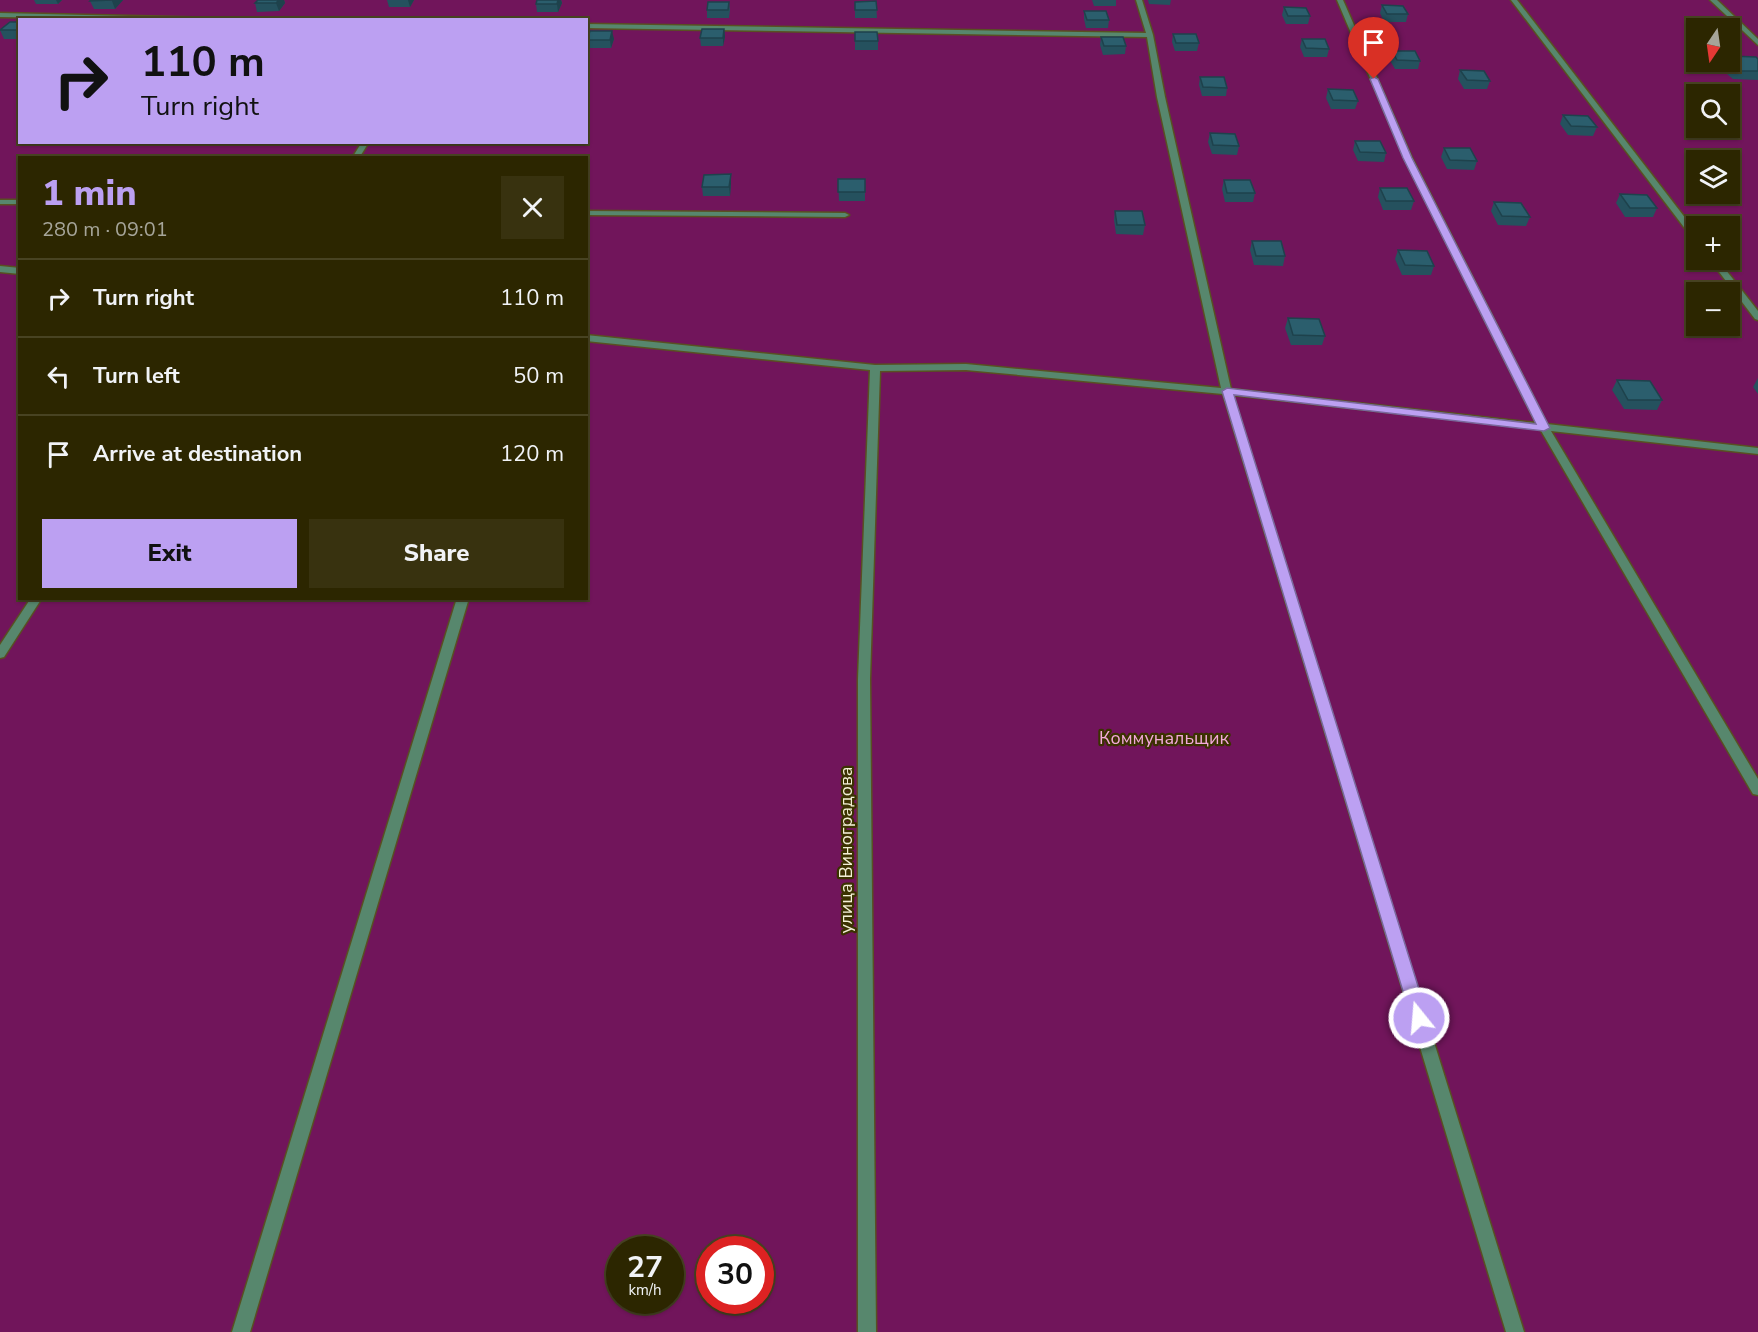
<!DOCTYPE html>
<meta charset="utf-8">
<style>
:root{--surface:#2c2600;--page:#38320f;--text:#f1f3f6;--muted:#a6a599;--line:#484322;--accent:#bca0f2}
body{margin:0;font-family:"Nunito Sans",sans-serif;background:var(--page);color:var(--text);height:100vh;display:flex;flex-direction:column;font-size:22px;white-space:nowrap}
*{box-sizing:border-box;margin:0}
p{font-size:20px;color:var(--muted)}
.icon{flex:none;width:33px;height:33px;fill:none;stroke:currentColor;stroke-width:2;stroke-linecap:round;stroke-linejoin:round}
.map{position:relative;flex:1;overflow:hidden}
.drawer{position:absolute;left:18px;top:156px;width:570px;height:444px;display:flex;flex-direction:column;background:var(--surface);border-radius:0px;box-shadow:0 2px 4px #0004,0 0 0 2px var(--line)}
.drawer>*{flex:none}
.top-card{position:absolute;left:18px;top:18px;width:570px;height:126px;border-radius:0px;box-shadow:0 2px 4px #0004,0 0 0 2px var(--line);background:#bca0f2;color:#111;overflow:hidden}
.needle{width:39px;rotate:193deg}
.fabs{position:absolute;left:1686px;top:18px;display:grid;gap:12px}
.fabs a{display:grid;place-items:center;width:54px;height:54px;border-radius:0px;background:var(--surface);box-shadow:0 2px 4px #0004,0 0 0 2px var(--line);font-size:30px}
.speed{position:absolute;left:606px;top:1236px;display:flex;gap:12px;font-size:30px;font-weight:700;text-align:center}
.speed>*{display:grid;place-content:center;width:78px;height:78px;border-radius:50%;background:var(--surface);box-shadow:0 2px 4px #0004,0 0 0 2px var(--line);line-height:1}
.speed small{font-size:15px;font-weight:400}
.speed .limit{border:9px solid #d22;background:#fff;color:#111}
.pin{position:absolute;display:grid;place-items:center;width:51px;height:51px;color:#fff;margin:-62px -26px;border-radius:50% 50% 50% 0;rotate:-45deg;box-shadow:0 0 6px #0007}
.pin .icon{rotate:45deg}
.me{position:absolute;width:66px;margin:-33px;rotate:343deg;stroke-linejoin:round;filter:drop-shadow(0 0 4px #0008)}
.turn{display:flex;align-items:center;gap:21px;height:126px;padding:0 24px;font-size:27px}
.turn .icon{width:78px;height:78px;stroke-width:2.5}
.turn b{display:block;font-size:42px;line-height:51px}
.round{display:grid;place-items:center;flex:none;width:63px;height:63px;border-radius:0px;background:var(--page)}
.headline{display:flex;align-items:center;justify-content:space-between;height:102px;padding:0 24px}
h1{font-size:36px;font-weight:800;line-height:45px;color:var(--accent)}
.button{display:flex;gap:12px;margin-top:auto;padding:12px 24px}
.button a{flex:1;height:69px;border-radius:0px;background:var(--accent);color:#111;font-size:24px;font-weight:800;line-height:69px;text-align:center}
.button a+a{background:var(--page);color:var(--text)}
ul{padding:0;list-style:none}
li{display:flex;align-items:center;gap:18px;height:78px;padding:0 24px;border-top:2px solid var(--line)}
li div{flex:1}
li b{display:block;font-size:22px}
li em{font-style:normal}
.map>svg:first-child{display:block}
.green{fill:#71155b;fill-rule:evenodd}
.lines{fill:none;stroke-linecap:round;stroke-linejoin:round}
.minor-casing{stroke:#595022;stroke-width:3}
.minor{fill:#57876d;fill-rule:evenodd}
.wall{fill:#25515e}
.shaded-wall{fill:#1e424c}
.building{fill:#2b5e6d;stroke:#1e424c;stroke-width:1.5}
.route{fill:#bca0f2;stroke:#7a689d;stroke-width:1.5}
.labels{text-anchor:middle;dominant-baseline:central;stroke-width:4.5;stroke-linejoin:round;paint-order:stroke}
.park-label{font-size:18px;fill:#f4aadb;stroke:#3b3200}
.street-label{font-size:18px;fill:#f4f0d7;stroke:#3b3200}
</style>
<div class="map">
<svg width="1758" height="1332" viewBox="0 0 1758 1332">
<rect width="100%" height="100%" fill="#3b3200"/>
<path class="green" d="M0,0H1758V1332H0ZM20,20H586V142H20ZM1696,28H1730V62H1696ZM1696,94H1730V128H1696ZM20,158H586V598H20ZM1696,160H1730V194H1696ZM1696,226H1730V260H1696ZM1696,292H1730V326H1696ZM620,1250H670V1300H620ZM710,1250H760V1300H710Z"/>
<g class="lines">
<defs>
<path id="minor" d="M1136,0H1142L1153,35L1165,97L1231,389L1536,423L1404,158L1337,0H1343L1412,158L1547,424L1758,448V454L1551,431L1758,779V795L1753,794L1540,429L1233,395L1524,1332H1506L1223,394L966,370L880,371L870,679L876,1332H858V679L870,370L586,341V335L875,365L966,364L1221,388L1157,97L1147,37L586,28V24L1146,33Z
M1511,0H1517L1696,232V239H1693Z
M1710,0H1717L1758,39V45Z
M0,13L215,18L218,20L0,17Z
M362,142H369L359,158H352Z
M0,200H20V204H0Z
M586,211L845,213L849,215L845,217L586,215Z
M1710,260H1718L1758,311V320L1755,319Z
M0,266L20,268V274L0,272Z
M31,598H42L4,657L0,658V645Z
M457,598H469L250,1332H232Z"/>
</defs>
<use href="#minor" class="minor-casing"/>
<use href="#minor" class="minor"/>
</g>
<path class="wall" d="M34,0H62L58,4H36Z
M123,0L115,9H94L90,1Z
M258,0H284L285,3L279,11L257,12L255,3Z
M387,0H414L410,7H389Z
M537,0H561L562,3L558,12H537L536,4Z
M1092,0H1116V6H1094Z
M1148,0H1171L1170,5L1149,4Z
M876,1L877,18H855V2Z
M729,2L730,10L729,18H707V10Z
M1382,5L1408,14L1406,22H1384L1380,13Z
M1284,7L1310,16L1308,24H1286L1282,15Z
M1084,11L1109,20L1108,28H1086L1084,19Z
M20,22V39H4L0,30Z
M724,29L725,37L723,46H701L700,38Z
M855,32L878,41V50H855Z
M1173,34L1199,43L1197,51H1175L1172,42Z
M1101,37L1126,46L1125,54L1103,55L1100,45Z
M614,39L611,48H589L587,40Z
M1302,39L1329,49L1327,57H1304L1300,47Z
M1392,51L1420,61L1418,69H1395L1389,59Z
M1758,59V80L1733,79L1715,64L1716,62H1730Z
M1460,70L1490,81L1487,89H1464L1458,79Z
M1200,77L1227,88L1226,96H1202L1199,85Z
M1328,89L1358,101L1355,109H1331L1326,98Z
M1563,115L1597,127L1593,136L1568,135L1560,124Z
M1210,133L1239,146L1237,155L1212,154L1208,142Z
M1355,141L1386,153L1384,162L1358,161L1353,150Z
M1444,148L1477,161L1474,170L1447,169L1441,157Z
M838,179H865V201H839Z
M1224,180L1255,193L1253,202H1225L1222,189Z
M731,183L730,196H703L702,187Z
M1380,188L1414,201L1411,210H1383L1378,197Z
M1620,194L1657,208L1653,217H1625L1616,203Z
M1494,202L1530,217L1526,226L1498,225L1491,211Z
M1115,211L1145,225L1143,235L1116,234L1114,220Z
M1252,241L1285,256L1283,266L1254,265L1250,250Z
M1398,250L1434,266L1431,275H1402L1395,259Z
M1690,291L1696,292V316L1685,300Z
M1288,318L1325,336L1322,345H1291L1285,328Z
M1758,378V394L1753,387Z
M1617,380L1662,400L1657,410L1624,409L1612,390Z"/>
<path class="shaded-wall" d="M56,0H62L58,4Z
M112,0H123L115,9L112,1Z
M279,0H284L285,3L279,11L276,3Z
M408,0H414L410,7Z
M558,0H561L562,3L558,12L557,4Z
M724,29L725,37L723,46V38Z
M612,31L614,39L611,48L610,40Z
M731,174V183L730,196L729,187Z"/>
<path class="building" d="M91,0H112L90,1Z
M258,0H279L276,3H255Z
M537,0H558L557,4H536Z
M876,1L877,10H855V2Z
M708,2H729L728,10H707Z
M1382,5L1403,6L1408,14H1387Z
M1284,7L1306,8L1310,16H1288Z
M1084,11H1106L1109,20H1087Z
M10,22H20V30H0Z
M702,29H724L723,38H700Z
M590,31H612L610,40H587Z
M855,32H877L878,41H855Z
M1173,34H1196L1199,43H1176Z
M1101,37H1123L1126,46H1104Z
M1302,39H1325L1329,49L1306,48Z
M1392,51H1415L1420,61L1397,60Z
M1730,56L1756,57L1758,59V71H1737L1726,62H1730Z
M1460,70L1484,71L1490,81L1467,80Z
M1200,77H1224L1227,88L1203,87Z
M1328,89L1353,90L1358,101L1333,100Z
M1563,115L1588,116L1597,127L1571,126Z
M1210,133L1235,134L1239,146L1213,145Z
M1355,141H1380L1386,153L1360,152Z
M1444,148H1470L1477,161L1450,160Z
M731,174L729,187H702L704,175Z
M838,179H865V192H838Z
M1224,180H1250L1255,193H1227Z
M1380,188H1407L1414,201H1386Z
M1620,194L1647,195L1657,208H1630Z
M1494,202L1521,203L1530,217L1502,216Z
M1115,211H1142L1145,225H1117Z
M1252,241H1281L1285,256H1256Z
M1398,250L1427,251L1434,266L1405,265Z
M1690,291H1721L1722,292H1696V299Z
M1288,318L1319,319L1325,336L1293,335Z
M1617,380L1650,381L1662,400H1628Z"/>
<path class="route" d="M1374,77L1378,79L1412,158L1550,428L1544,431L1234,395L1428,1018L1425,1024L1419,1026L1413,1024L1411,1018L1222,391L1227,388L1536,424L1403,158L1370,79Z"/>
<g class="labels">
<g class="park-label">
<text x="1164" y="738">Коммунальщик</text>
</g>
<g class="street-label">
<text transform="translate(846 850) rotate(-90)">улица Виноградова</text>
</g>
</g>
</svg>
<div class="fabs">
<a><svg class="needle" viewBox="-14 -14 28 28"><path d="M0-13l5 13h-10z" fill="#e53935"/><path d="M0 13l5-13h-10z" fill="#a6a599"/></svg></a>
<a><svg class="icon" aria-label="search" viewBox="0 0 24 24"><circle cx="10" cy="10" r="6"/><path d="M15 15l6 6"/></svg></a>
<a><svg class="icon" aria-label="layers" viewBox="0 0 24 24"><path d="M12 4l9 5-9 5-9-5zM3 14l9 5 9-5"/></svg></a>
<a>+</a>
<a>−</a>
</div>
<div class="speed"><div>27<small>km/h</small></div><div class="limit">30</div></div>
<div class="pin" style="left:1374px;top:79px;background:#d93025"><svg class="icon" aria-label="arrive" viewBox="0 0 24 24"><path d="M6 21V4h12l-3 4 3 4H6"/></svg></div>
<svg class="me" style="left:1419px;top:1018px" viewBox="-20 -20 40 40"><circle r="17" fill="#bca0f2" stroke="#fff" stroke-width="3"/><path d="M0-11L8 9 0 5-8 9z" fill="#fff"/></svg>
<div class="top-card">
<div class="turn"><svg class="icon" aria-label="right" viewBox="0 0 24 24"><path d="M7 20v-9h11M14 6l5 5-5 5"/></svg><div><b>110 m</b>Turn right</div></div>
</div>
<section class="drawer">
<div class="headline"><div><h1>1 min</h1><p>280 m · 09:01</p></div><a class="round"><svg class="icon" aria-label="close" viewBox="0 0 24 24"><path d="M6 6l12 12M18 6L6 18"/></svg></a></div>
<ul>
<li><svg class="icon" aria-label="right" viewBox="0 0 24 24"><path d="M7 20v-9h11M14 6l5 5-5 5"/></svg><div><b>Turn right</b></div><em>110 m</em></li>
<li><svg class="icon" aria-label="left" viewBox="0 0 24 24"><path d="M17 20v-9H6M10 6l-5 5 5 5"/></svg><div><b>Turn left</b></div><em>50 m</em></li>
<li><svg class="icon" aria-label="arrive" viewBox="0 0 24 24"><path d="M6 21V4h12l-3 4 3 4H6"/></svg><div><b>Arrive at destination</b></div><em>120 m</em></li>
</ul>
<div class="button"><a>Exit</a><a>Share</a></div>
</section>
</div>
